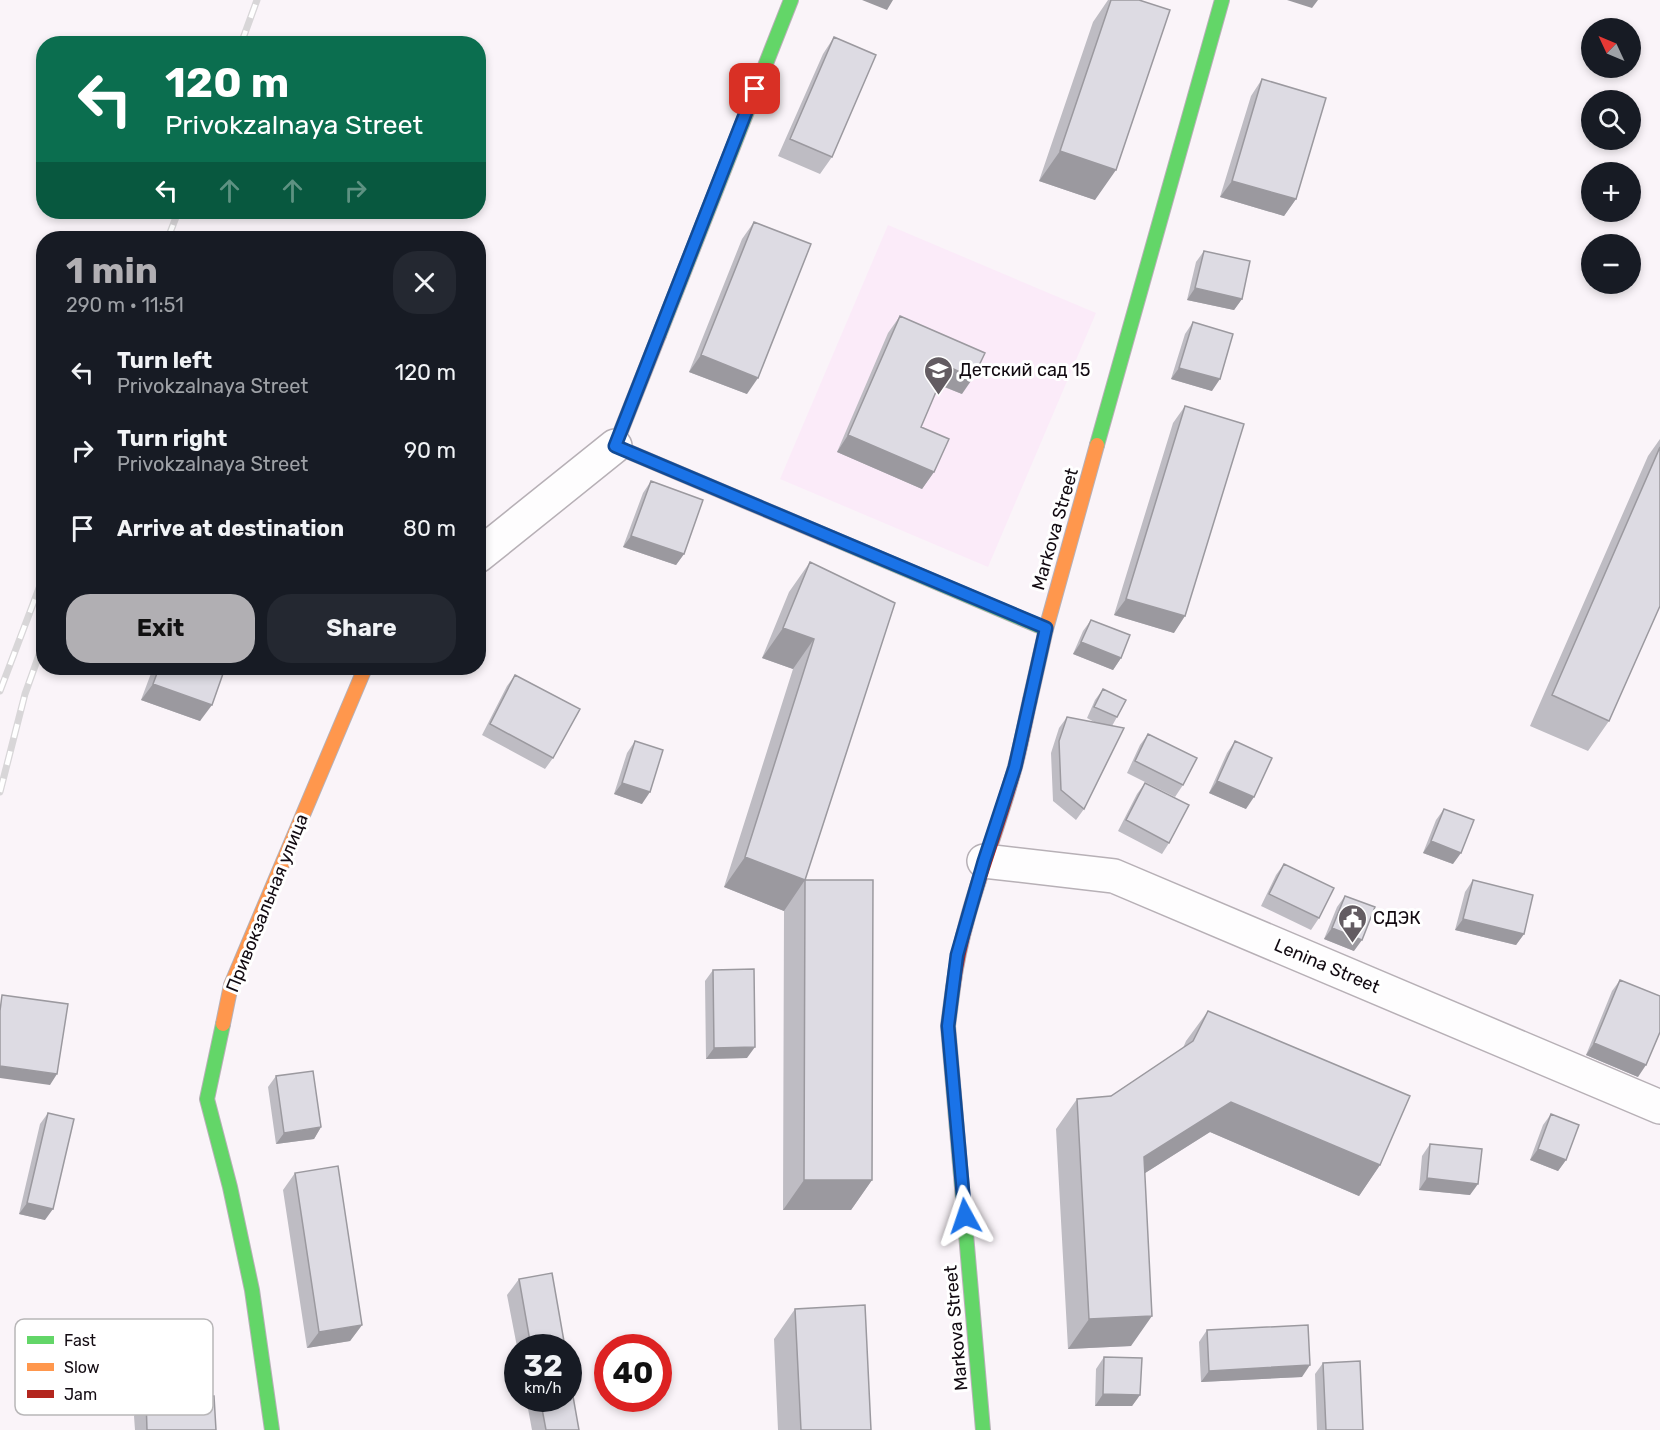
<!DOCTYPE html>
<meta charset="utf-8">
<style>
:root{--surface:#171b24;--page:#242831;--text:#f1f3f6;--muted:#9ea1a6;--accent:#b1afb3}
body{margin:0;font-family:Rubik,sans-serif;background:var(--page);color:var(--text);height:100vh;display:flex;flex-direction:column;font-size:22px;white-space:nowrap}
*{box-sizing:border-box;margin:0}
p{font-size:20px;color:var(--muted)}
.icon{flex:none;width:33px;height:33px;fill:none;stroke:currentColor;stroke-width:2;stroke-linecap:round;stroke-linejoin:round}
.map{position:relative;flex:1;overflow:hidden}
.sheet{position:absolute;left:36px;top:231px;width:450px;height:444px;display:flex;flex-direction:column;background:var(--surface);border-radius:24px;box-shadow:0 3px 9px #0003}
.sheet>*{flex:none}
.top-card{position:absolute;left:36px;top:36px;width:450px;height:183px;border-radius:24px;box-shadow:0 3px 9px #0003;background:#0b6e4f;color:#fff;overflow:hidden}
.needle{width:39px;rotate:314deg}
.controls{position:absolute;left:1581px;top:18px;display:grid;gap:12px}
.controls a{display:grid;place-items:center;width:60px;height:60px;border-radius:50%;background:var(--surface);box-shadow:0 3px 9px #0003;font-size:30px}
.speed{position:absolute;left:504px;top:1334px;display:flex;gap:12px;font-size:30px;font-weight:700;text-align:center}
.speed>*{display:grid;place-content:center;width:78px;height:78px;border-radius:50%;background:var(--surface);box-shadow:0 3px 9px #0003;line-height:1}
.speed small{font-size:15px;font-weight:400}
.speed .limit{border:9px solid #d22;background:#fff;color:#111}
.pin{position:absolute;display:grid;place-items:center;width:51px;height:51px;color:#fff;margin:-26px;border-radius:12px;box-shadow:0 3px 9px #0006}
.me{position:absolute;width:66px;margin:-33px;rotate:355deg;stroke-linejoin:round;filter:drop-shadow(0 0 4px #0008)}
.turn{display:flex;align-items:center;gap:21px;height:126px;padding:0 30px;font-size:27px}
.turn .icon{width:78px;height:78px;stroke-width:2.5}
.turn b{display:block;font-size:42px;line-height:51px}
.lanes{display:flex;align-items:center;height:57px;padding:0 30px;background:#0003;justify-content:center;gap:30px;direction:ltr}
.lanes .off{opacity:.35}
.round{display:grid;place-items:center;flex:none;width:63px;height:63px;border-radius:24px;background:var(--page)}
.head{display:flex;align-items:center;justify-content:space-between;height:102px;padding:0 30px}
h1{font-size:36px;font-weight:700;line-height:45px;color:var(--accent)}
.primary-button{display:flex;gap:12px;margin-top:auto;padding:12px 30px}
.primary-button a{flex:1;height:69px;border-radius:24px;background:var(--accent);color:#111;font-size:24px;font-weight:700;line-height:69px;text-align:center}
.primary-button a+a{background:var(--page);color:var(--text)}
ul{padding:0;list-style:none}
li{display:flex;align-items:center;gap:18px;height:78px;padding:0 30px}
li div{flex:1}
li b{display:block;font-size:22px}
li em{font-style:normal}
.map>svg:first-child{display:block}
.built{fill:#fbebf9}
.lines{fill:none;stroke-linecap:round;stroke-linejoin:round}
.street-casing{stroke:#b7b0b6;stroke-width:36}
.fast-casing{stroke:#b7b0b6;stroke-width:16}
.slow-casing{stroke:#b7b0b6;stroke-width:16}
.jam-casing{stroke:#b7b0b6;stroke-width:16}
.street{stroke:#fefdfe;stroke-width:33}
.fast{stroke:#63d668;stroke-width:14}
.slow{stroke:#ff974d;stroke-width:14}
.jam{stroke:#b3261e;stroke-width:14}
.rail-casing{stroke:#d8d6d8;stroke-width:7}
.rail{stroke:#fff;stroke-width:4.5;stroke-dasharray:14;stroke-linecap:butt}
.wall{fill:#bebcc3}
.shaded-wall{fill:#9b999f}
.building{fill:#dddbe3;stroke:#9b999f;stroke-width:1.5}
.route-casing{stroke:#114b97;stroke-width:15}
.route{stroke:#1a73e8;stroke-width:10}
.labels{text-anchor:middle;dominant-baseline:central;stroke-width:6;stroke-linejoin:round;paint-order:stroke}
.poi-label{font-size:18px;fill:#120a11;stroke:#fff;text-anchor:start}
.street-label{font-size:18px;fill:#120a11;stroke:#fff}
.key{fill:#fff;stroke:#b8b6b8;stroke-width:1.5}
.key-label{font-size:16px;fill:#120a11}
</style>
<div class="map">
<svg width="1660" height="1430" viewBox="0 0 1660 1430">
<rect width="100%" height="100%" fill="#faf4f9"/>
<path class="built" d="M888,225L1096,313L988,567L780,479Z"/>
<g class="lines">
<defs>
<path id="street" d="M478,556L615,446
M984,861L1114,876L1660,1107"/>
<path id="fast" d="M659,335L791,0
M1097,445L1222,0
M832,538L1046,629
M953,988L948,1026L983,1430
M223,1024L207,1099L230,1187L252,1290L272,1430"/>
<path id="slow" d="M659,335L615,446L832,538
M1030,700L1046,629L1097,445
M223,1024L231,985L365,668"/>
<path id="jam" d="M953,988C963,911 995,841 1015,767C1021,745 1025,722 1030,700"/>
</defs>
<use href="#street" class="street-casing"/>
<use href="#fast" class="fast-casing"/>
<use href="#slow" class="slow-casing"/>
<use href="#jam" class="jam-casing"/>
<use href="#street" class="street"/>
<use href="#fast" class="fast"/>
<use href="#slow" class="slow"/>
<use href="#jam" class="jam"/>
<defs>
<path id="rail" d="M241,44L257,0
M168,238L178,212
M0,691L44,575
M0,792L25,694L44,641"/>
</defs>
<use href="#rail" class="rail-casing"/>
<use href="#rail" class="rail"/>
</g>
<path class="wall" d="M1108,0H1139L1095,200L1039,181L1093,22Z
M834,37L832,157L820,174L778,156L823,54Z
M1262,79L1296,199L1284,216L1220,197L1251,96Z
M754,222L747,394L689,372L742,239Z
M1204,251L1242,299L1234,310L1187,300L1196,262Z
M900,316L962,394L939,385L921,427L934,472L922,489L837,452L888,333Z
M1193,322L1212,391L1171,379L1185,334Z
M1185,406L1174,633L1114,615L1173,423Z
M1660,439V606L1609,721L1588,751L1530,726L1648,456Z
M651,481L684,554L676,565L623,547L643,493Z
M810,562L895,603L805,880L872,1180L851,1210H783L784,911L724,887L793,669L762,658L789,592Z
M1091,620L1121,658L1113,670L1073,654L1083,631Z
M153,668H225L200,721L141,700Z
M515,675L553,758L545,769L482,735L507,686Z
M1103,689L1117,717L1112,726L1084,809L1076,820L1053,801L1051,753L1059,728L1067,717L1096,723L1087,718L1095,700Z
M1148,734L1183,785L1175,797L1127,773L1140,745Z
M635,741L642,804L614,794L627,753Z
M1235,741L1246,809L1209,793L1227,753Z
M1145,783L1169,843L1162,854L1118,831L1137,794Z
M1444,809L1453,864L1423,853L1436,820Z
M1284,864L1319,918L1311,930L1261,906L1276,875Z
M1473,880L1524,934L1516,945L1455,930L1465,892Z
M1345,896L1354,951L1324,939L1337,907Z
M713,970L747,1058L706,1059L705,981Z
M1620,980L1638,1077L1586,1055L1612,991Z
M1208,1011L1380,1165L1359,1196L1210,1132L1145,1173L1131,1346L1068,1349L1056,1129L1077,1099L1111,1096L1183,1048L1186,1041Z
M276,1076L321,1127L314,1139L276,1144L268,1087Z
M48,1113L45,1220L19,1214L40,1124Z
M1551,1114L1566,1160L1558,1171L1530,1160L1543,1125Z
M1430,1144L1470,1195L1419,1190L1422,1156Z
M295,1173L362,1325L350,1341L307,1348L283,1190Z
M519,1279L565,1347H518V1352L507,1295Z
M795,1309L871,1430H778L774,1339Z
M1207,1330L1302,1377L1201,1382L1199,1342Z
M1104,1357L1140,1395L1132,1406H1095L1096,1369Z
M1323,1363L1363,1430H1317L1315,1374Z
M526,1398H568L579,1430H532Z
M146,1399L216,1430H135L134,1416Z"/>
<path class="shaded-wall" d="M862,0H893L887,10Z
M1287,0H1318L1312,8Z
M1060,151L1116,170L1095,200L1039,181Z
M1232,181L1296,199L1284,216L1220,197Z
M1195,288L1242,299L1234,310L1187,300Z
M701,355L758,378L747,394L689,372Z
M947,366L973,378L962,394L935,383Z
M1179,368L1220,379L1212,391L1171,379Z
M848,435L934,472L922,489L837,452Z
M631,536L684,554L676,565L623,547Z
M1126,599L1185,616L1174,633L1114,615Z
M783,628L814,639L793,669L762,658Z
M1081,642L1121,658L1113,670L1073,654Z
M153,684L212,705L200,721L141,700Z
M1217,781L1254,797L1246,809L1209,793Z
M622,783L650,792L642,804L614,794Z
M1431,841L1461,853L1453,864L1423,853Z
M745,857L805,880L784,911L724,887Z
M1463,919L1524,934L1516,945L1455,930Z
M1332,928L1362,940L1354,951L1324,939Z
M1594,1043L1646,1065L1638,1077L1586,1055Z
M755,1047L747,1058L706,1059L714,1048Z
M0,1066L57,1074L50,1085L0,1078Z
M1231,1102L1380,1165L1359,1196L1210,1132L1123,1187L1144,1157Z
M321,1127L314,1139L276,1144L284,1133Z
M1538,1149L1566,1160L1558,1171L1530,1160Z
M1427,1178L1478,1184L1470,1195L1419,1190Z
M804,1180H872L851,1210H783Z
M27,1203L53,1209L45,1220L19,1214Z
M1152,1316L1131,1346L1068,1349L1089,1319Z
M362,1325L350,1341L307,1348L319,1332Z
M1310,1365L1302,1377L1201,1382L1209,1371Z
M1103,1394L1140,1395L1132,1406H1095Z"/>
<path class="building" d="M1111,0H1139L1170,10L1116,170L1060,151Z
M834,37L876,55L832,157L790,139Z
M1262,79L1326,98L1296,199L1232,181Z
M754,222L811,244L758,378L701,355Z
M1204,251L1250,261L1242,299L1195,288Z
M900,316L985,353L973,378L947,366L921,427L949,439L934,472L848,435Z
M1193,322L1233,334L1220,379L1179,368Z
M1185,406L1244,424L1185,616L1126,599Z
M1660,447V606L1609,721L1552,695Z
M651,481L703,500L684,554L631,536Z
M810,562L895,603L805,880L745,857L814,639L783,628Z
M1091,620L1130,635L1121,658L1081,642Z
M159,668H225L212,705L153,684Z
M515,675L580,709L553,758L490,724Z
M1103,689L1126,700L1117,717L1094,707Z
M1067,717L1124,728L1084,809L1061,790L1059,741Z
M1148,734L1197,758L1183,785L1135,761Z
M635,741L663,750L650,792L622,783Z
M1235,741L1272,758L1254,797L1217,781Z
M1145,783L1189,805L1169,843L1126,820Z
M1444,809L1474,820L1461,853L1431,841Z
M1284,864L1334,888L1319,918L1269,894Z
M805,880H873L872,1180H804Z
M1473,880L1533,895L1524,934L1463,919Z
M1345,896L1375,907L1362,940L1332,928Z
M754,969L755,1047L714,1048L713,970Z
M1620,980L1660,996V1032L1646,1065L1594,1043Z
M2,995L68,1004L57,1074L0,1066V1011Z
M1208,1011L1410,1096L1380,1165L1231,1102L1144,1157L1152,1316L1089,1319L1077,1099L1111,1096L1193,1041Z
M313,1071L321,1127L284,1133L276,1076Z
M48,1113L74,1119L53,1209L27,1203Z
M1551,1114L1579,1125L1566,1160L1538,1149Z
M1430,1144L1482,1149L1478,1184L1427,1178Z
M338,1166L362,1325L319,1332L295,1173Z
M552,1273L565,1347H531L519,1279Z
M865,1305L871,1430H801L795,1309Z
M1308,1325L1310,1365L1209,1371L1207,1330Z
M1104,1357L1142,1358L1140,1395L1103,1394Z
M1360,1361L1363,1430H1326L1323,1363Z
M568,1368L579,1430H546L540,1398H568Z
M214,1396L216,1430H147L146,1399Z"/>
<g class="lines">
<defs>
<path id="route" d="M755,89L615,446L1046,628L1015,767L984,861L957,955L948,1026L965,1216"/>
</defs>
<use href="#route" class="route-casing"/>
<use href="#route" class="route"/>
</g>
<defs>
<symbol id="school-pin" viewBox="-11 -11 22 30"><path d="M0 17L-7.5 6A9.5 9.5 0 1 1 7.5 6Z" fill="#635c62" stroke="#fff"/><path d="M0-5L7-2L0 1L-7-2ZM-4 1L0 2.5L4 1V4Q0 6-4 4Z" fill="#fff"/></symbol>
<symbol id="civic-pin" viewBox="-11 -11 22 30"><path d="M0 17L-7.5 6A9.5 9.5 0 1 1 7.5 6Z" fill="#635c62" stroke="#fff"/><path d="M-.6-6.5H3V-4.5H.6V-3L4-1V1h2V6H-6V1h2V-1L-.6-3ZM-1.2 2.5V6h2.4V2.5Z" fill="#fff"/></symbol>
</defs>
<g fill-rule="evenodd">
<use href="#school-pin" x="922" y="354" width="33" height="45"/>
<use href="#civic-pin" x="1336" y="902" width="33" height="45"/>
</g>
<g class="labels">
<g class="poi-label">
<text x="959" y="370">Детский сад 15</text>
<text x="1373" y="918">СДЭК</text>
</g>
<g class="street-label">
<text transform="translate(1055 529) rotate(-74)">Markova Street</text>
<text transform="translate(267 903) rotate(-68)">Привокзальная улица</text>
<text transform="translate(1327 966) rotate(23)">Lenina Street</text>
<text transform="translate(956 1328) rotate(-95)">Markova Street</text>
</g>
</g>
<rect x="15" y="1319" width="198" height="96" rx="9" class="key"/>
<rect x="27" y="1336" width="27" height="8" fill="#63d668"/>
<rect x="27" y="1363" width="27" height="8" fill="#ff974d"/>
<rect x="27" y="1390" width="27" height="8" fill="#b3261e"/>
<g class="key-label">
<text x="64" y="1346">Fast</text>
<text x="64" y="1373">Slow</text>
<text x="64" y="1400">Jam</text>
</g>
</svg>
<div class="controls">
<a><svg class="needle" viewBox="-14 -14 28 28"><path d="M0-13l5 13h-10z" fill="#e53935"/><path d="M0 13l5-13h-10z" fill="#9ea1a6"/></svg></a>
<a><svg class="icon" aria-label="search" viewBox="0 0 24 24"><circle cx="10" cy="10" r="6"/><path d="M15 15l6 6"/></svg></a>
<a>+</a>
<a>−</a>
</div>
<div class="speed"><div>32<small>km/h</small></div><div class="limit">40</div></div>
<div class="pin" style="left:755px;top:89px;background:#d93025"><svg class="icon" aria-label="arrive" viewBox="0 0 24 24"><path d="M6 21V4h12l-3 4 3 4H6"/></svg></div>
<svg class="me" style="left:965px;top:1216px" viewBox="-20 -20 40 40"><path d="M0-17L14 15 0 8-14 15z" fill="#1a73e8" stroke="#fff" stroke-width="4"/></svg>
<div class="top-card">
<div class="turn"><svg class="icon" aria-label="left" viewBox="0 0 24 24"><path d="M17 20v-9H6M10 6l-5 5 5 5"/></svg><div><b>120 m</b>Privokzalnaya Street</div></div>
<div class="lanes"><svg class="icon" aria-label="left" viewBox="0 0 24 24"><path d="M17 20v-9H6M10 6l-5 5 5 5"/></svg><svg class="icon off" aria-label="ahead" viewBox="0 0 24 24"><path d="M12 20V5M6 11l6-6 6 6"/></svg><svg class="icon off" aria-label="ahead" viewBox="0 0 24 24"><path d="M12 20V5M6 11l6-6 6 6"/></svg><svg class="icon off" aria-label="right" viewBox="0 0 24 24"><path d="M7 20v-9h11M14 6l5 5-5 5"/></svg></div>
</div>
<section class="sheet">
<div class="head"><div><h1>1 min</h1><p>290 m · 11:51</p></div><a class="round"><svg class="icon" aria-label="close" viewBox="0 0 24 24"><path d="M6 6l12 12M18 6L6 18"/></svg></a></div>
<ul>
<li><svg class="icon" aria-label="left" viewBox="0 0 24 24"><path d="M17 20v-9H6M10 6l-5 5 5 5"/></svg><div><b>Turn left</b><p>Privokzalnaya Street</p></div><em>120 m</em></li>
<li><svg class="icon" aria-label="right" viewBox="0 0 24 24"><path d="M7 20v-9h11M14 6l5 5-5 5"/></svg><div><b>Turn right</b><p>Privokzalnaya Street</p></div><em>90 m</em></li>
<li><svg class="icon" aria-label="arrive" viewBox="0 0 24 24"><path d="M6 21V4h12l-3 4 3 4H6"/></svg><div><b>Arrive at destination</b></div><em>80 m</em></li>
</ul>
<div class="primary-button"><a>Exit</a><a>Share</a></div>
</section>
</div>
